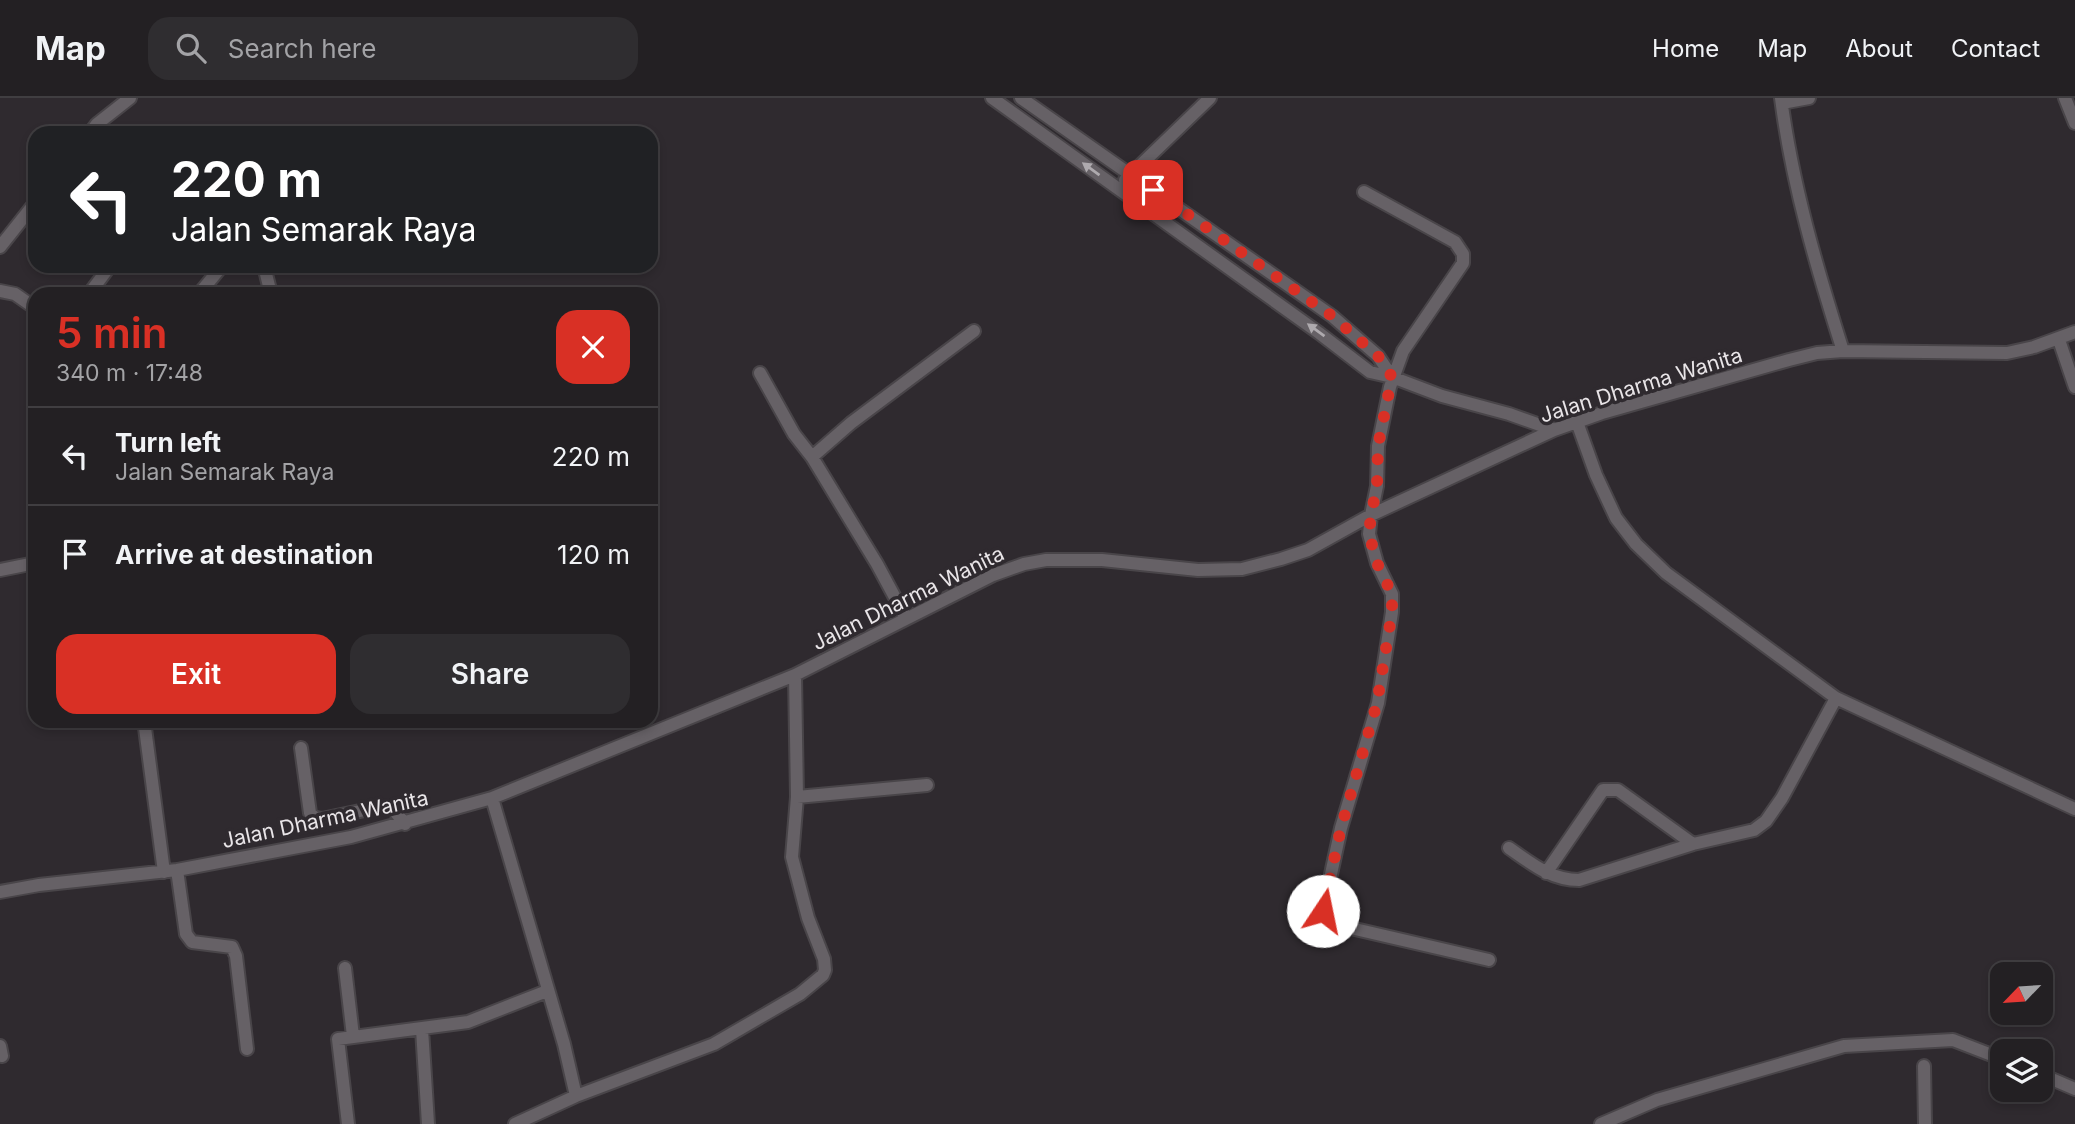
<!DOCTYPE html>
<meta charset="utf-8">
<style>
:root{--surface:#232023;--page:#2f2d30;--text:#f1f3f6;--muted:#a3a3a6;--line:#403e41;--accent:#d93025}
body{margin:0;font-family:Inter,sans-serif;background:var(--page);color:var(--text);height:100vh;display:flex;flex-direction:column;font-size:26px;white-space:nowrap}
*{box-sizing:border-box;margin:0}
p{font-size:23px;color:var(--muted)}
.icon{flex:none;width:38px;height:38px;fill:none;stroke:currentColor;stroke-width:2;stroke-linecap:round;stroke-linejoin:round}
.map{position:relative;flex:1;overflow:hidden}
.sheet{position:absolute;left:28px;top:189px;width:630px;height:441px;display:flex;flex-direction:column;background:var(--surface);border-radius:21px;box-shadow:0 4px 10px #0003,0 0 0 2px var(--line)}
.sheet>*{flex:none}
.guide{position:absolute;left:28px;top:28px;width:630px;height:147px;border-radius:21px;box-shadow:0 4px 10px #0003,0 0 0 2px var(--line);background:#202124;color:#fff;overflow:hidden}
.needle{width:46px;rotate:245deg}
.controls{position:absolute;left:1990px;top:864px;display:grid;gap:14px}
.controls a{display:grid;place-items:center;width:63px;height:63px;border-radius:14px;background:var(--surface);box-shadow:0 4px 10px #0003,0 0 0 2px var(--line);font-size:35px}
.pin{position:absolute;display:grid;place-items:center;width:60px;height:60px;color:#fff;margin:-30px;border-radius:14px;box-shadow:0 4px 10px #0006}
.me{position:absolute;width:77px;margin:-38px;rotate:11deg;stroke-linejoin:round;filter:drop-shadow(0 0 5px #0008)}
.turn{display:flex;align-items:center;gap:24px;height:147px;padding:0 28px;font-size:32px}
.turn .icon{width:91px;height:91px;stroke-width:2.5}
.turn b{display:block;font-size:49px;line-height:60px}
.round{display:grid;place-items:center;flex:none;width:74px;height:74px;border-radius:21px;background:var(--page)}
.head{display:flex;align-items:center;justify-content:space-between;height:119px;padding:0 28px}
h1{font-size:42px;font-weight:600;line-height:52px;color:var(--accent)}
.action{display:flex;gap:14px;margin-top:auto;padding:14px 28px}
.action a{flex:1;height:80px;border-radius:21px;background:var(--accent);color:#fff;font-size:28px;font-weight:600;line-height:80px;text-align:center}
.action a+a{background:var(--page);color:var(--text)}
ul{padding:0;list-style:none}
li{display:flex;align-items:center;gap:21px;height:98px;padding:0 28px;border-top:2px solid var(--line)}
li div{flex:1}
li b{display:block;font-size:26px}
li em{font-style:normal}
header{display:flex;align-items:center;gap:42px;box-sizing:border-box;height:98px;padding:0 35px;background:var(--surface);border-bottom:2px solid var(--line)}
header strong{font-size:33px}
nav{display:flex;gap:38px;margin-inline-start:auto;font-size:24px}
.search{width:490px;height:63px;background:var(--page);display:flex;align-items:center;gap:18px;box-sizing:border-box;padding:0 24px;border-radius:21px;color:var(--muted);font-size:26px}
.map>svg:first-child{display:block}
.lines{fill:none;stroke-linecap:round;stroke-linejoin:round}
.street-casing{stroke:#494549;stroke-width:16}
.street{stroke:#666166;stroke-width:12}
.oneway{fill:#aeaaae}
.route{stroke:#d93025;stroke-width:12;stroke-dasharray:0 21.6}
.labels{text-anchor:middle;dominant-baseline:central;stroke-width:7;stroke-linejoin:round;paint-order:stroke}
.street-label{font-size:21px;fill:#e9e5e8;stroke:#2f2a2f}
</style>
<header>
<strong>Map</strong>
<div class="search"><svg class="icon" aria-label="search" viewBox="0 0 24 24"><circle cx="10" cy="10" r="6"/><path d="M15 15l6 6"/></svg>Search here</div>
<nav><a>Home</a><a>Map</a><a>About</a><a>Contact</a></nav>
</header>
<div class="map">
<svg width="2075" height="1026" viewBox="0 0 2075 1026">
<rect width="100%" height="100%" fill="#2f2a2f"/>
<g class="lines">
<defs>
<path id="street" d="M992,0L1319,235L1370,274L1392,279L1442,298L1509,316L1554,332
M1021,0L1332,218L1378,258L1392,279
M1781,0C1792,86 1817,171 1843,253
M2065,0L2075,25
M1782,5L1809,0
M90,35L97,26L130,0
M1125,82L1210,0
M1364,94L1455,144L1463,156V165L1403,253L1390,289L1378,348L1377,388L1371,417L1369,436L1377,465L1392,496V514L1378,605L1341,730L1323,813C1327,823 1332,825 1342,828L1489,862
M0,149L35,105
M264,168L271,196
M0,193L15,196L35,210
M89,196L110,168
M199,196L222,168
M2059,242L2075,289
M760,275L794,336L812,359L877,466L906,520
M1577,324L1596,377L1616,420L1636,446L1666,475L1836,600L2075,711
M812,359L851,325L974,233
M0,472L35,465
M795,577L797,699L927,687
M145,630L164,774
M301,650L310,715L315,720L322,721L379,709L393,711L405,726
M492,700L564,946L576,998L515,1026
M1509,750C1532,766 1551,782 1579,782L1693,746L1754,732L1766,723L1782,700L1836,600
M177,772L186,836L192,844L232,849L236,858L247,951
M1546,775L1603,692H1618L1693,746
M0,794L39,787L177,772L351,739L492,700L795,577L993,477L1024,466L1046,462H1102L1198,472L1242,471L1281,461L1308,452L1371,417L1554,332L1602,315L1789,262L1817,255L1843,253L2007,255L2034,249L2075,234
M345,870L353,938
M422,931L428,1026
M0,948L2,958
M1924,968L1925,1026
M2040,976L2075,991
M576,998L714,946L800,896L823,877L825,872L824,861L808,820L792,759L797,699
M348,1026L338,941L468,924L547,893
M1601,1026L1657,1002L1844,948L1953,942L2002,961"/>
</defs>
<use href="#street" class="street-casing"/>
<use href="#street" class="street"/>
</g>
<defs><path id="oneway-solid" d="M-6-.8H1V-3.2L6.5 0L1 3.2V.8H-6Z" transform="scale(1.75)"/></defs>
<g class="oneway">
<use href="#oneway-solid" transform="translate(1091 71) rotate(-144)"/>
<use href="#oneway-solid" transform="translate(1316 232) rotate(-144)"/>
</g>
<g class="lines">
<path class="route" d="M1153,92L1332,218L1378,258L1392,279L1378,348L1377,388L1371,417L1369,436L1377,465L1392,496V514L1377,605L1341,730L1323,813"/>
</g>
<g class="labels">
<g class="street-label">
<text transform="translate(1641 287) rotate(-17)">Jalan Dharma Wanita</text>
<text transform="translate(908 500) rotate(-26)">Jalan Dharma Wanita</text>
<text transform="translate(325 721) rotate(-12)">Jalan Dharma Wanita</text>
</g>
</g>
</svg>
<div class="controls">
<a><svg class="needle" viewBox="-14 -14 28 28"><path d="M0-13l5 13h-10z" fill="#e53935"/><path d="M0 13l5-13h-10z" fill="#a3a3a6"/></svg></a>
<a><svg class="icon" aria-label="layers" viewBox="0 0 24 24"><path d="M12 4l9 5-9 5-9-5zM3 14l9 5 9-5"/></svg></a>
</div>
<div class="pin" style="left:1153px;top:92px;background:#d93025"><svg class="icon" aria-label="arrive" viewBox="0 0 24 24"><path d="M6 21V4h12l-3 4 3 4H6"/></svg></div>
<svg class="me" style="left:1323px;top:813px" viewBox="-20 -20 40 40"><circle r="19" fill="#fff"/><path d="M0-13L10 11 0 6-10 11z" fill="#d93025"/></svg>
<div class="guide">
<div class="turn"><svg class="icon" aria-label="left" viewBox="0 0 24 24"><path d="M17 20v-9H6M10 6l-5 5 5 5"/></svg><div><b>220 m</b>Jalan Semarak Raya</div></div>
</div>
<section class="sheet">
<div class="head"><div><h1>5 min</h1><p>340 m · 17:48</p></div><a class="round" style="background:#d93025;color:#fff"><svg class="icon" aria-label="close" viewBox="0 0 24 24"><path d="M6 6l12 12M18 6L6 18"/></svg></a></div>
<ul>
<li><svg class="icon" aria-label="left" viewBox="0 0 24 24"><path d="M17 20v-9H6M10 6l-5 5 5 5"/></svg><div><b>Turn left</b><p>Jalan Semarak Raya</p></div><em>220 m</em></li>
<li><svg class="icon" aria-label="arrive" viewBox="0 0 24 24"><path d="M6 21V4h12l-3 4 3 4H6"/></svg><div><b>Arrive at destination</b></div><em>120 m</em></li>
</ul>
<div class="action"><a>Exit</a><a>Share</a></div>
</section>
</div>
